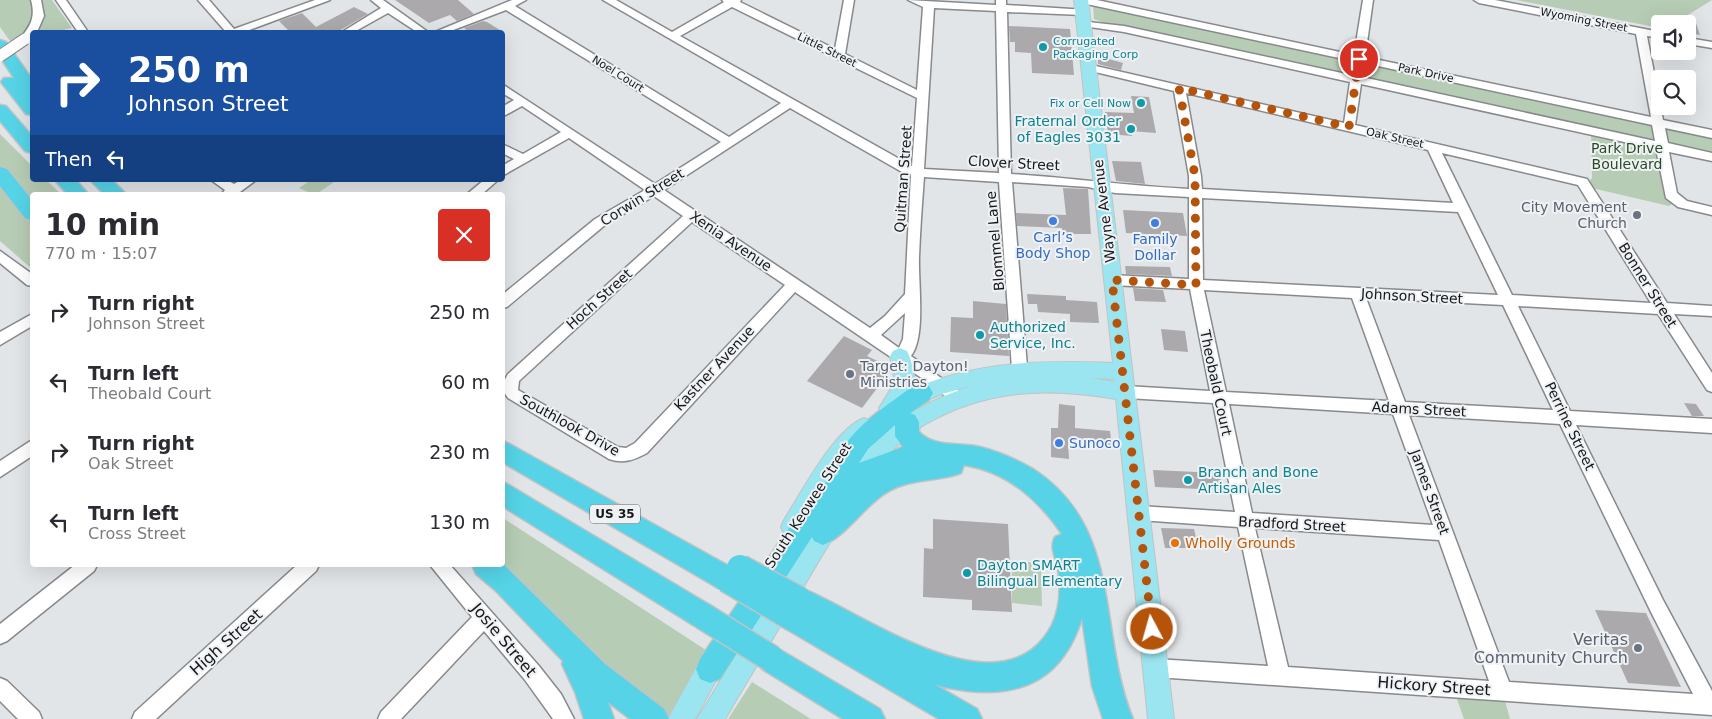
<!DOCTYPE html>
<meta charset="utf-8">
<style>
:root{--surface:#fff;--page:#f7f7f7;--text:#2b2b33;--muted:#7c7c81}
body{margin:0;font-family:"DejaVu Sans",sans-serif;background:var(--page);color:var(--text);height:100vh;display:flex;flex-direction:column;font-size:19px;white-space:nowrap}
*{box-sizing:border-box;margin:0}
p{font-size:16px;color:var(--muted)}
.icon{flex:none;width:28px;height:28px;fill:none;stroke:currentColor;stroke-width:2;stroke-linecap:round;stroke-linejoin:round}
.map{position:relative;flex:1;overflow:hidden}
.details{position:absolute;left:30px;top:192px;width:475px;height:375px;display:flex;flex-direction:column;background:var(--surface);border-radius:5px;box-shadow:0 5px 20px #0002}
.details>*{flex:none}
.banner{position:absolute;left:30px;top:30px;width:475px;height:152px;border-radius:5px;box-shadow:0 5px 20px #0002;background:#1a4fa0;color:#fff;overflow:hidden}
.buttons{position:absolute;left:1651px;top:15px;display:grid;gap:10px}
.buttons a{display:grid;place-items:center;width:45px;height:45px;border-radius:5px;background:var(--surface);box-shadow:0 5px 20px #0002;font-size:25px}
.pin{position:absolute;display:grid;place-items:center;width:42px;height:42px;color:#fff;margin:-21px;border:2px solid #fff;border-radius:50%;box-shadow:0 1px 5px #0007}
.me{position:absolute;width:55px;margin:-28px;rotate:354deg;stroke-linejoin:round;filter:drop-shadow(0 0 4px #0008)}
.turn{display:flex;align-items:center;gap:18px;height:105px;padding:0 15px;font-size:22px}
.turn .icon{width:65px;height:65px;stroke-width:2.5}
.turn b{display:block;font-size:35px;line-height:42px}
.then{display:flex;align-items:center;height:48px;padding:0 15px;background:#0003;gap:10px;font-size:19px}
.round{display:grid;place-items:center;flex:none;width:52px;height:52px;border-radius:5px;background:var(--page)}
.head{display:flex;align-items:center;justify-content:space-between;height:85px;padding:0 15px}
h1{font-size:30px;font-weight:700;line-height:38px}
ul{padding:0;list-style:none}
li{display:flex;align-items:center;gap:15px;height:70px;padding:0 15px}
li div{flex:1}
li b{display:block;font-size:19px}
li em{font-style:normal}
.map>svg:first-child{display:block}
.green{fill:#b7ccb4}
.building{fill:#aba9ac}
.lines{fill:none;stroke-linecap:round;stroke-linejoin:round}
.minor-casing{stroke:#87898c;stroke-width:3}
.major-casing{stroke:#c2c3c3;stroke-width:2}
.highway-casing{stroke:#c2c3c3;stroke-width:3}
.minor{fill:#fff;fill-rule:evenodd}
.major{fill:#9ae5f0;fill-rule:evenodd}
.highway{fill:#56d3e6;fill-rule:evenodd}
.minor-bridge-casing{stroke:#87898c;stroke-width:13;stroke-linecap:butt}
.highway-bridge-casing{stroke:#c2c3c3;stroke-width:29;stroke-linecap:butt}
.minor-bridge{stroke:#fff;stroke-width:11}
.highway-bridge{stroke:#56d3e6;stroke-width:26}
.route{stroke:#b45309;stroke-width:9;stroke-dasharray:0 16.2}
.culture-dot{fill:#0f9aa8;stroke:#eff2f5;stroke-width:2}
.worship-dot{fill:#6b7280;stroke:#eff2f5;stroke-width:2}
.shop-dot{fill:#3f7fe0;stroke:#eff2f5;stroke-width:2}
.food-dot{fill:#e8710a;stroke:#eff2f5;stroke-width:2}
.labels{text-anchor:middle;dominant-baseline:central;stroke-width:4;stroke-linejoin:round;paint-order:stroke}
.far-street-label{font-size:11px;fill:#161718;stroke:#eff2f5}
.far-culture-label{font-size:11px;fill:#0d838f;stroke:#eff2f5;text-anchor:start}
.shield{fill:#eff2f5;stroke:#57595a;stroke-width:1}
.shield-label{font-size:12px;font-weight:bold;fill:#161718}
.culture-label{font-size:14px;fill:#0d838f;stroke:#eff2f5;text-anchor:start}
.park-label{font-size:14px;fill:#284924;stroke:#eff2f5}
.street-label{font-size:14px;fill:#161718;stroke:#eff2f5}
.worship-label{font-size:14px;fill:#5b616d;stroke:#eff2f5;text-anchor:end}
.shop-label{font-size:14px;fill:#366cbe;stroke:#eff2f5}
.food-label{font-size:14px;fill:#c56008;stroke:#eff2f5;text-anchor:start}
.near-worship-label{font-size:16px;fill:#5b616d;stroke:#eff2f5;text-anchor:end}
.near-street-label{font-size:16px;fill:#161718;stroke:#eff2f5}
</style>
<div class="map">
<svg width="1712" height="719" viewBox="0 0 1712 719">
<rect width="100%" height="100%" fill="#e2e5e8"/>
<path class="green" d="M0,0H52L72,28L54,32H32V39L12,44L0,27Z
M1516,0H1712C1709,2 1675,23 1673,24C1669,25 1664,24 1660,24V28Z
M1093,5L1712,134V157L1661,146L1677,201L1669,206L1596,189L1585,185L1592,178L1591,131L1103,24L1102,22L1094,19Z
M0,134L32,166V180H46L62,195H32V269L0,241Z
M311,180H337L315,195L299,188Z
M503,518L709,652L668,718L586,649L502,565Z
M1012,561L1041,563L1042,606L1012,603Z
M752,682L811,719H728Z
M1453,688L1502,690L1510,719H1464Z"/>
<path class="building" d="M395,0H458L474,14L457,21L450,15L429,23Z
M354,7L368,14L337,32H290L279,21L302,13L316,27Z
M483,21L487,22L503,32H469L464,28Z
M1687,21L1696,23L1700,35L1688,33Z
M1009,26L1070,29L1074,75L1032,73L1031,53L1015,52V42H1010Z
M1098,56L1123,63L1121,70L1098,64Z
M1131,96L1149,97L1156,133L1131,131L1132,136L1108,134L1105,112L1134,113Z
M1112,161L1141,162L1145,184L1116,181Z
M1063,188L1088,189L1091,234H1063L1062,228L1017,226L1016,213L1066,215Z
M1123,210L1183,213L1187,236L1126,233Z
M1125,266L1170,267L1172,276L1126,274Z
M1133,288L1163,290L1166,302L1135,301Z
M1027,294L1066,296V300L1097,302L1099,323L1070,322V314L1038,312L1037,304H1028Z
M973,301L1006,304L1009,356L950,352L951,317L973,318Z
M1161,329L1185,331L1188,352L1164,350Z
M844,336L872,350L867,356L890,367L891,370L862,408L807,381Z
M1684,403L1696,404L1704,416H1692Z
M1059,404L1075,406V428L1110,431L1112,447L1068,442L1069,459L1051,457V428H1058Z
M1153,470L1219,473L1223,490L1155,487Z
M933,519L1008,524L1012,612L972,610V600L923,597L924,548L933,549Z
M1161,528L1194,529L1196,538H1185L1187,548H1165Z
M1595,610L1646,613L1681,687L1628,683Z"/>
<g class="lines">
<defs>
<path id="minor" d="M31,0H41L44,16L37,32H32V38L25,42L20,39C30,26 36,18 31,0Z
M56,0H66L88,32H78Z
M198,0H209L234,29L315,0H330L244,32H226Z
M371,0H383L428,32H417L388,13L354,32H342L381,8Z
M512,0H526L515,6L729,137L781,103L603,0H616L672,32L724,2L722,0H741L740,2L835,49L844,0H854L845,54L917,90L923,7L908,0L996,5V0H1006V5L1087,10L1088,12L1083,15L1007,12L1011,174C1071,178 1129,186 1189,189V176L1174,91L1083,69V65L1087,64L1344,123L1350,82L1124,32L1083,26L1079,25V21L1124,26L1351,75L1353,61L1082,3L1077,0H1097L1354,55L1363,0H1373L1365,57L1651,117L1636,34L1479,3L1474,0H1495L1660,32V38L1647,36L1663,120L1712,130V138L1665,128L1668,143L1712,153V161L1669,152L1677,193L1687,201L1712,207V215L1678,207L1666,198L1656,149L1361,84L1355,125L1587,179L1667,303L1712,306V316L1674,314L1712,373V392L1707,390L1658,314L1518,306L1570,411L1712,419V433L1576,425L1663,600L1712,691V715L1156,677L1149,675L1147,668L1149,661L1156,659L1268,666L1238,527L1139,520L1133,518L1131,513L1133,508L1139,506L1235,512L1213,403L1126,398L1121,396L1118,392L1121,388L1126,386L1210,391L1190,289L1112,285L1105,280L1112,275L1189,279V197L1115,193L1088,187L1012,182L1027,367L1038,381L1035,385C1024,389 1017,378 1012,369L999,182L924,177C922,204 920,230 919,257C918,282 926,337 911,356L963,394L966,398L963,402L958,404L953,402L923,379L795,292L647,453C634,460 624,464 609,459L508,398C501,389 502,384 508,374L683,216L654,196L605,225L507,307L502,308V295L595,219L645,190L569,138L502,176V166L514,159L502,153V144L523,154L561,132L522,106L502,117V107L514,100L502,93V84L655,184L721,142L506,10L448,32H435ZM732,7L917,98L912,166L680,36ZM934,8L996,11L999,173L924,169ZM1364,63L1652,125L1655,141L1362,77ZM1186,93L1428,150L1453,203L1202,189L1201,176ZM790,108L902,172L911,174L905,294L885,316L870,328L664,190ZM1442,153L1578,185L1651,303L1512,295ZM1202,198L1458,212L1498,295L1203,280ZM692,222L785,285L635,443L626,448L618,447L518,390L519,381ZM1204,290L1352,298L1389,401L1226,392ZM1366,298L1503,305L1553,410L1405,402ZM905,313L903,339L899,348L881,335ZM1229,404L1393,414L1433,525L1252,513ZM1409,415L1560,424L1651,612L1693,694L1509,682ZM1255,528L1439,540L1489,681L1288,667Z
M1688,38L1712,42V48L1688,44Z
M211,180H227L234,184L241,180H256L236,195H221L225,190Z
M484,180H498L481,195H466Z
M0,251L32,274V286L27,285L0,263Z
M32,314V326L0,345V332Z
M32,440V456L0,477V461Z
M75,565H97L94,571L7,641L0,644V624Z
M297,565H319L316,571L156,719H132L135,712Z
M430,565H450L539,666L561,694L574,719H553L525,680L484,631L401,719H378L381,712L472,617Z
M0,678L7,681L39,712L42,719H18L0,701Z"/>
<path id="major" d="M1074,0H1088L1174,719H1148L1116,399C1047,387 986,389 924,425C911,433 898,444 888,455C880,464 873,482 863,488C857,491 854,490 848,488L845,481C870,430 922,402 974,385L942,394L908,408L901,406C896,415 892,417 882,414L879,408L895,382L890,356L893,351L900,348L907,351C912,361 917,379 912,389C977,361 1043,360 1113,363ZM1091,378L1114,379L1115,382Z
M864,418L871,421L875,427L871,433L848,457L800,534L792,537L784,534L781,527L784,520C801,493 835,428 864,418Z
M831,510L839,513L842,520L839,527L725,719H697L823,513Z
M716,645L725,648L729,657L695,719H668L707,648Z"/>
<path id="highway" d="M0,40L6,42L32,79V96H30L32,99V115L26,114L1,82L4,78H14L0,57Z
M0,105L6,106L32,136V153L25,151L0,121Z
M0,167L7,169L32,200V220L25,218L0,186Z
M55,180H76L89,195H68Z
M90,180H112L127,195H105Z
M921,384L929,386L933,393L929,400L910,413L915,415L919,422V432C935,448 960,442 980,447C999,452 1016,459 1033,469C1124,528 1097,632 1133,719H1103L1092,686L1082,618C1064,676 1026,697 968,691C956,689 944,688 934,684L977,709L982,719H939L783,627L779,618L783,609L788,607L785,600L789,591L799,587C861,611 1003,719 1052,625C1060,608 1061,587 1058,569C1056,557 1049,548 1055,537L1062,534C1037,498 1007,472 964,465L961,473C937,482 912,478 889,491C865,504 847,536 823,545L814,541L812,537L720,679L710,683L700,679L696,669L700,659L804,506L827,481L839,474L834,463C851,428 882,409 913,386ZM895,425V436L903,447L859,463L868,449Z
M502,440L736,570L740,579L736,588L727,591L718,588L502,462Z
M502,481L713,607L717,616L713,625L703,629L693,625L502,506Z
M502,563L605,664L664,709L669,719H630L608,702L614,719H584L575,692L562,664L563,661L496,591L476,574L472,565Z
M772,645L880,709L885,719H843L762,669L758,659L762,649Z"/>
</defs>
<use href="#minor" class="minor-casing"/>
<use href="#major" class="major-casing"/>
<use href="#highway" class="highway-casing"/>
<use href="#minor" class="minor"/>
<use href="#major" class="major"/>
<use href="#highway" class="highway"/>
<defs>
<path id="minor-bridge" d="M0,56L25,39"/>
<path id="highway-bridge" d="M740,568L799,600
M727,579L793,618
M703,616L772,659"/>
</defs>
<use href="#minor-bridge" class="minor-bridge-casing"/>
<use href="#highway-bridge" class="highway-bridge-casing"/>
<use href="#minor-bridge" class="minor-bridge"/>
<use href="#highway-bridge" class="highway-bridge"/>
</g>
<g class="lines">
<path class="route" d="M1152,629L1112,280L1196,285L1195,176L1179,88L1349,127L1359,59"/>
</g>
<g class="culture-dot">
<circle cx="1043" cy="47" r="5"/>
<circle cx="1141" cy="103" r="5"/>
<circle cx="1131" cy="129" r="5"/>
<circle cx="980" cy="335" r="5"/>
<circle cx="1188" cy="480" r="5"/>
<circle cx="967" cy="573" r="5"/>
</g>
<g class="worship-dot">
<circle cx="1637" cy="215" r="5"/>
<circle cx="850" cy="374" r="5"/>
<circle cx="1638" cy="648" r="5"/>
</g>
<g class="shop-dot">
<circle cx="1053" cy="221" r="5"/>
<circle cx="1155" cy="223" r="5"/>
<circle cx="1059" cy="443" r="5"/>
</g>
<circle class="food-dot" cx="1175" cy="543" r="5"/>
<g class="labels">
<g class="far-street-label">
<text transform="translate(1584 20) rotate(11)">Wyoming Street</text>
<text transform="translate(827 50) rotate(26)">Little Street</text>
<text transform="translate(1426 73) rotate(12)">Park Drive</text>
<text transform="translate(618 74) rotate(32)">Noel Court</text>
<text transform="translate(1395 138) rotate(13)">Oak Street</text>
</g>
<g class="far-culture-label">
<text x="1053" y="41">Corrugated<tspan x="1053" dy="13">Packaging Corp</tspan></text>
<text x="1131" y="103" text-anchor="end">Fix or Cell Now</text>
</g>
<rect class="shield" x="590" y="504.5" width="50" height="19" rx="4"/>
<g class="shield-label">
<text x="615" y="514">US 35</text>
</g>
<g class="culture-label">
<text x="1121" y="121" text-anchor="end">Fraternal Order<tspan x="1121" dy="16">of Eagles 3031</tspan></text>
<text x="990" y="327">Authorized<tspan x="990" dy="16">Service, Inc.</tspan></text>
<text x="1198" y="472">Branch and Bone<tspan x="1198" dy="16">Artisan Ales</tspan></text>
<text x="977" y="565">Dayton SMART<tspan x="977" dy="16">Bilingual Elementary</tspan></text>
</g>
<g class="park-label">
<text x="1627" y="148">Park Drive<tspan x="1627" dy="16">Boulevard</tspan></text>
</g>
<g class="street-label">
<text transform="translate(1014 163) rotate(3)">Clover Street</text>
<text transform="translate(903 179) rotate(-86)">Quitman Street</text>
<text transform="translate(642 197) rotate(-32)">Corwin Street</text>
<text transform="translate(1104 211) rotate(-97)">Wayne Avenue</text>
<text transform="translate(731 241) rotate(34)">Xenia Avenue</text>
<text transform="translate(995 241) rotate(-95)">Blommel Lane</text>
<text transform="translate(1648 285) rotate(58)">Bonner Street</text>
<text transform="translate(1412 296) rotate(3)">Johnson Street</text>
<text transform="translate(599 299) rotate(-42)">Hoch Street</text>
<text transform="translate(714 368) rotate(-47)">Kastner Avenue</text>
<text transform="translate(1216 383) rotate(78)">Theobald Court</text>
<text transform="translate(1419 409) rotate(3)">Adams Street</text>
<text transform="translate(570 425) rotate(29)">Southlook Drive</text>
<text transform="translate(1570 426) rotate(64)">Perrine Street</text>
<text transform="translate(1430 492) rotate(70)">James Street</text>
<text transform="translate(808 505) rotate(-57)">South Keowee Street</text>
<text transform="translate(1292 524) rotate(3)">Bradford Street</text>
</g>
<g class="worship-label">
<text x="1627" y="207">City Movement<tspan x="1627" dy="16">Church</tspan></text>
<text x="860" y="366" text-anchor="start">Target: Dayton!<tspan x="860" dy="16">Ministries</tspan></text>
</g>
<g class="shop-label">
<text x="1053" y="237">Carl’s<tspan x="1053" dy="16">Body Shop</tspan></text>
<text x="1155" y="239">Family<tspan x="1155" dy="16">Dollar</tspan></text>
<text x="1069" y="443" text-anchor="start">Sunoco</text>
</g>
<g class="food-label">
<text x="1185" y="543">Wholly Grounds</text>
</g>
<g class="near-worship-label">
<text x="1628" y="639">Veritas<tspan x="1628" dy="18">Community Church</tspan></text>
</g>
<g class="near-street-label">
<text transform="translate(504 640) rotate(50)">Josie Street</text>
<text transform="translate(226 642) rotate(-42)">High Street</text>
<text transform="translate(1434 686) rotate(4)">Hickory Street</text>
</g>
</g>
</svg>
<div class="buttons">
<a><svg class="icon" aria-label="sound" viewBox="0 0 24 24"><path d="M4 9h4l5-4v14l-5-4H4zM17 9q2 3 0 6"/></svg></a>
<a><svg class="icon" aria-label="search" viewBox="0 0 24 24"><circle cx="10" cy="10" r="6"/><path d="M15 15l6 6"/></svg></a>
</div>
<div class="pin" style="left:1359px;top:59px;background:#d93025"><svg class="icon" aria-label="arrive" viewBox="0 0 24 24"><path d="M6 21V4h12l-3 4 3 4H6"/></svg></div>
<svg class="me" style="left:1152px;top:629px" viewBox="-20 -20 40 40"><circle r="17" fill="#b45309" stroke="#fff" stroke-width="3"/><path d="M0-11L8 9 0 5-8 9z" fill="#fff"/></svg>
<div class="banner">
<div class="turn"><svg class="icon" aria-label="right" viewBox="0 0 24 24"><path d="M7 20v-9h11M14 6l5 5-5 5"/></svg><div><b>250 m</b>Johnson Street</div></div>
<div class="then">Then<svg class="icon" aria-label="left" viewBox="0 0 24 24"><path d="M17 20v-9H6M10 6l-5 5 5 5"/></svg></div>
</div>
<section class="details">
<div class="head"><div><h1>10 min</h1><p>770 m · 15:07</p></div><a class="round" style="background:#d93025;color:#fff"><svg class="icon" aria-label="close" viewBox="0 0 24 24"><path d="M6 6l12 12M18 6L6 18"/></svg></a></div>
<ul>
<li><svg class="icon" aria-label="right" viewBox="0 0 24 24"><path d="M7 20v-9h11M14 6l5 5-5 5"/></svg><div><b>Turn right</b><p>Johnson Street</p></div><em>250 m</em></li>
<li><svg class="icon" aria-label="left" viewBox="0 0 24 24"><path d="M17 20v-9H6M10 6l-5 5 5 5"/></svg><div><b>Turn left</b><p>Theobald Court</p></div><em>60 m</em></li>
<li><svg class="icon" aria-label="right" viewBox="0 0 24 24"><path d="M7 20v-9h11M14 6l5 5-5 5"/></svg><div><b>Turn right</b><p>Oak Street</p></div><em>230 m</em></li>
<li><svg class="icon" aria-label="left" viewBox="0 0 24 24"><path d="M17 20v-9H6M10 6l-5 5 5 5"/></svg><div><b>Turn left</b><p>Cross Street</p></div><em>130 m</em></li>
</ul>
</section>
</div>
